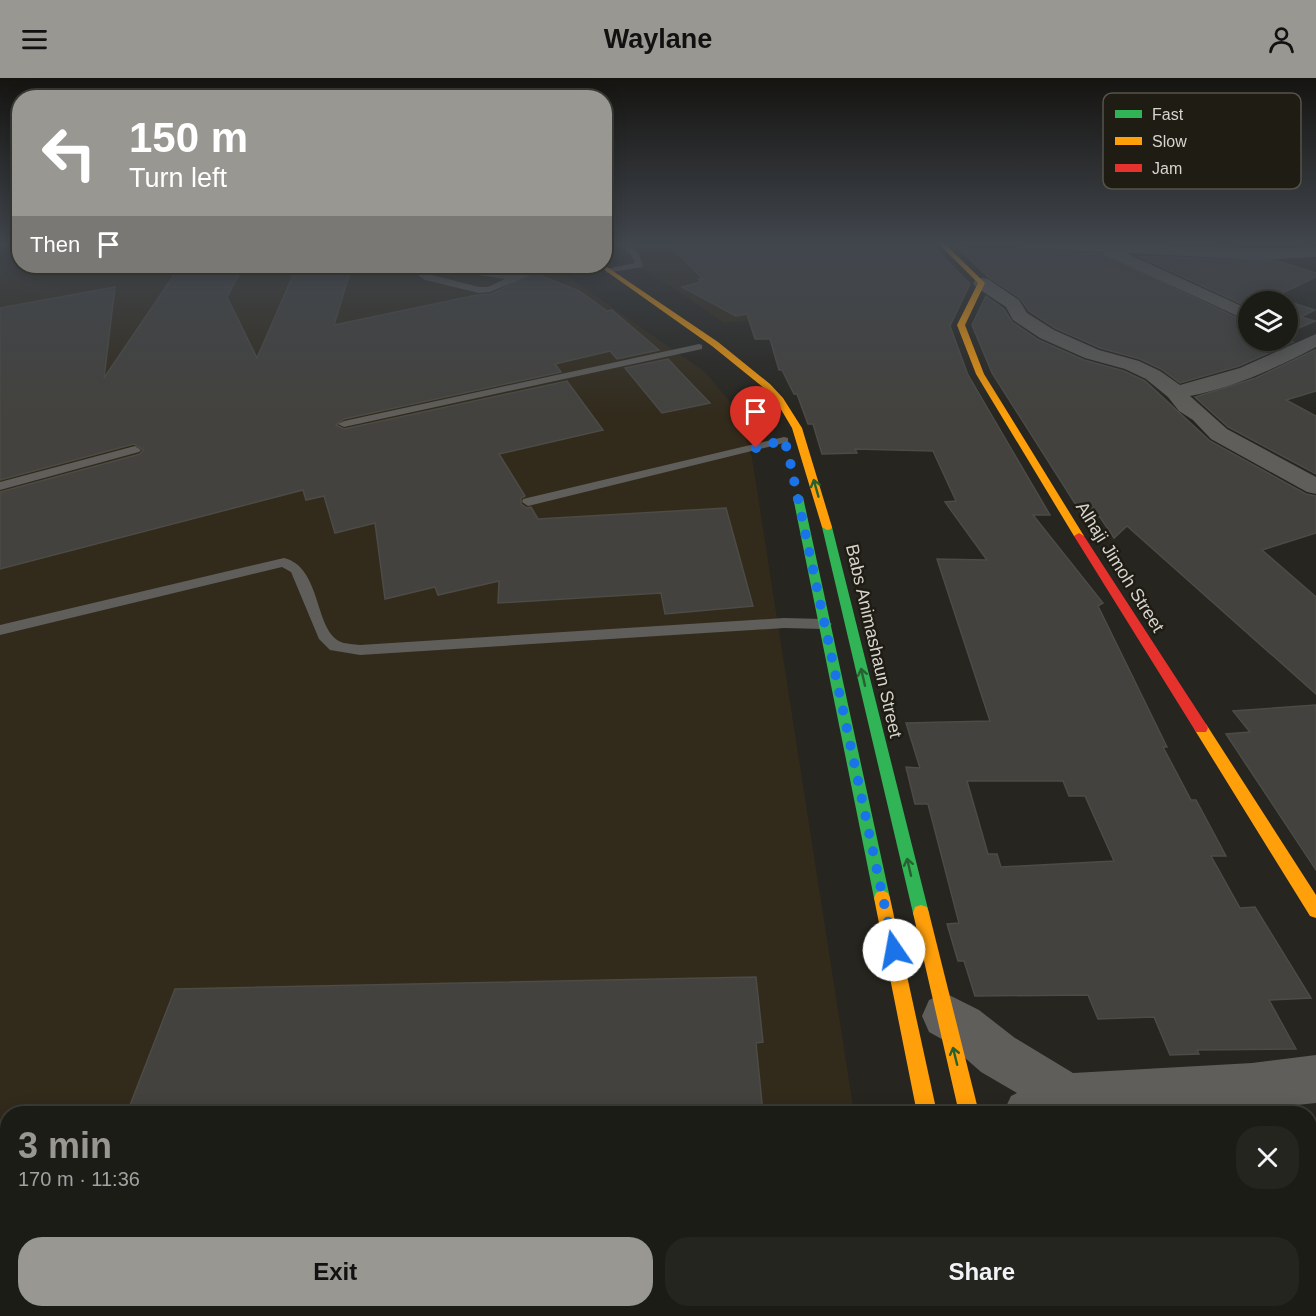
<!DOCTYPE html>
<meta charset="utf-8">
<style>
:root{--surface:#1c1c17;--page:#252520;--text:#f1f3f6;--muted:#a0a1a1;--line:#3a3a36;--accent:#989791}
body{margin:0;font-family:Helvetica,sans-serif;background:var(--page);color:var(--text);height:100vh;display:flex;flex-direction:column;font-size:22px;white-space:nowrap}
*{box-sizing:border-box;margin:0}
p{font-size:20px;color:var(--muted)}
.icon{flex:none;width:33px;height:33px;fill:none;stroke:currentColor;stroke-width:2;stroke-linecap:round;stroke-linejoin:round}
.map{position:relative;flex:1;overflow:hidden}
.sheet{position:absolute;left:0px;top:1028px;width:1317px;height:212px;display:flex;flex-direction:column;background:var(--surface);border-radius:24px 24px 0 0;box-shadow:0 3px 15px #0003,0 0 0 2px var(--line)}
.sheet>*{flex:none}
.banner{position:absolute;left:12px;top:12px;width:600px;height:183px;border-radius:24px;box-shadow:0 3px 15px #0003,0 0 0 2px var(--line);background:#989791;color:#fff;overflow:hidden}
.fabs{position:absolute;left:1238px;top:213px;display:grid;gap:12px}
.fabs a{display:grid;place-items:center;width:60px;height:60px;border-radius:50%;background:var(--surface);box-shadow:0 3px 15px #0003,0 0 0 2px var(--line);font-size:30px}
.pin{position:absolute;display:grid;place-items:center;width:51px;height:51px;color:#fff;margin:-62px -26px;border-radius:50% 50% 50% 0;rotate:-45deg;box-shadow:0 0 6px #0007}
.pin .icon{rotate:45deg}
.me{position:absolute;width:66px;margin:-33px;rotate:348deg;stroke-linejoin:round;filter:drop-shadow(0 0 4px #0008)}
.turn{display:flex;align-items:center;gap:21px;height:126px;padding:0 18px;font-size:27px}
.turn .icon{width:78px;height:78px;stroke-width:2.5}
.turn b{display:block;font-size:42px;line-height:51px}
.then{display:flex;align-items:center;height:57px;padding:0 18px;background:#0003;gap:12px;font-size:22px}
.round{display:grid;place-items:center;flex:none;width:63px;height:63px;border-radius:24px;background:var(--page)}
.summary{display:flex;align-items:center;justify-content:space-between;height:102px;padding:0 18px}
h1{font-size:36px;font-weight:700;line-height:45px;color:var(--accent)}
.primary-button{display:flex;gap:12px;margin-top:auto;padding:12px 18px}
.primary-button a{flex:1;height:69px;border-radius:24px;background:var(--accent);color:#111;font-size:24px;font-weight:700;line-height:69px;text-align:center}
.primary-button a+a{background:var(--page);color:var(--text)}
header{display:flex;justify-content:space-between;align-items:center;height:78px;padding:0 18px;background:var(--accent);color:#111;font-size:27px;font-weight:700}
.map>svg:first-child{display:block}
.industrial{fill:#322b1c}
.building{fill:#43423e;stroke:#4c4b46;stroke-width:1.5;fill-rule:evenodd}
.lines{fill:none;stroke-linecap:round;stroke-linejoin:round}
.lane{fill:#5f5e5a;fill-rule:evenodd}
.street{fill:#5f5e5a;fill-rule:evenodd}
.fast{fill:#30b455;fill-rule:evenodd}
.slow{fill:#ff9f0a;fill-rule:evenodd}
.jam{fill:#e5322d;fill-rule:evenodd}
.oneway{stroke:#276031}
.route{stroke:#1a73e8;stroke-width:10;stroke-dasharray:0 18}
.labels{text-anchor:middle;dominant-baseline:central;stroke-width:5;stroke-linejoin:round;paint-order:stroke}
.street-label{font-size:18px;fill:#d6d4ce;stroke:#1f1c13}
.key{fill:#1f1c13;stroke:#56534b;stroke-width:1.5}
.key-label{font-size:16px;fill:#d6d4ce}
</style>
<header><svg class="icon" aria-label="menu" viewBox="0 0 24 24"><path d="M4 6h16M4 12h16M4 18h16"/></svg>Waylane<svg class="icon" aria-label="person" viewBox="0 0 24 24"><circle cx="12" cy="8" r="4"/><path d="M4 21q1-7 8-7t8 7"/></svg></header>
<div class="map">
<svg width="1316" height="1238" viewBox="0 0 1316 1238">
<rect width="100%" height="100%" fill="#26251f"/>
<path class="industrial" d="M0,165H19L20,188H553L705,294L736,331L752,380L854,1035H8V1232H885L886,1238H0Z
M604,165H817L831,235L724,245L681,215L609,171Z"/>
<path class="building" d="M667,165H918L921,168H933L970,206L950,248L968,297L1050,437H1033L1103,525L1098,528L1167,669H1163L1191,722H1196L1226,778H1211L1240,830L1255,829L1311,920L1269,922L1296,971L1197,972L1199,976L1170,977L1154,939L1098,941L1088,917L975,918L964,883H958L947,846L959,845L928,726H915L906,689L920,690L906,645L990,643L937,481L987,482L945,424L956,423L933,373L855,371L857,375L822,376L813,346H808L797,316H794L782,292H779L770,261H755L747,236L736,238L682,209L701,204L698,201H703ZM967,703H1063L1069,718H1085L1114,783L1001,789L997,776H988Z
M965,166L971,172L1016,171L1102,176L1248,245V262L1287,261L1293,264L1239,288L1180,305L1161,291L1140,281L1100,270L1055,250L1029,233L1020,220L988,199L955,167Z
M1138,178L1278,183L1316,195V199L1274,219L1315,232L1301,239L1315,243L1287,255V224H1248V229Z
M180,188H244L227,219L257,280L297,188H352L334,247L477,217L491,216L535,195L579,213L607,233L612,232L659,272L617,281L610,273L555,286L561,294L344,341L336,347L344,351L567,303L603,352L499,376L525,418L521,420V426L527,430L531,429L538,441L726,430L753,528L665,536L661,515L498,525L499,503L438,517L435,509L385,521L375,445L335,455L324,418L306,422L303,412L0,491V414L140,376L143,372L134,366L0,402V230L115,209L104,300Z
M986,218L1004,231L1012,244L1039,262L1084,282L1124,293L1145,303L1210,363L1306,416L1316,418V455L1262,472L1316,519V616L1127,448L1114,460L1100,439L1083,438L992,295L972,247Z
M1315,272L1316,313L1286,322L1316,338V396L1228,349L1195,319L1256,300Z
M668,281L682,296L710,325L662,335L625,290Z
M1316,627V792L1226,656L1250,654L1233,633Z
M756,899L763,964L756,965L763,1035H127L175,911Z"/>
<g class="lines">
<path class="lane" d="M619,165H627L639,176L643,189L606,195V191L635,185L631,177Z
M431,188C451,188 509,201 522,194C525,192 527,190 530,188H538L528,198L490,214L479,215L425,202L419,198V194ZM437,191L505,201L488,209H479L428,196Z
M699,266L702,267V271L344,349L338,346L344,343Z
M784,359L788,360V364L528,428L522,424L523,421Z
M135,368L141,372L139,374L0,412V404Z
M284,480C322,489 314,553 341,564C346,566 354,566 360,567L784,540L824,541L832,546L824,551L784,550L360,577L330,572L319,561L291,494L282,489L0,557V547Z"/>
<path class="street" d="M2,165H20V170L4,168Z
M1011,165C1112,157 1215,175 1316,169V179L1263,182L1126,175L1248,231V243L1105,177L1103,174L1019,170Z
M982,200L988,201L1019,222L1027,235L1054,252L1099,272L1139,283L1160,293L1180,307L1240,290L1316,256V269C1276,290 1235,309 1190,318L1227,351L1316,399V416L1307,414L1211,361L1193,342L1179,333L1168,319L1146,301L1125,291L1085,280L1040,260L1013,242L1006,229L976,209L973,205L976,201Z
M945,915L979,932L1015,960L1073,995L1252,985L1316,977V1025L1217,1035H1003L1011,1018L1017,1015L981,994L947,964L929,954L922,938L929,922Z"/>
<path class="fast" d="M798,416L803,419L890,820L888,825L882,828L876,825L874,820L793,419Z
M827,446L832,449L929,835L927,841L921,843L915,841L913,835L822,449Z"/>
<path class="slow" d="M938,165H944L985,205L965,247L984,296L1084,458L1083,460L1079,461L1074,458L976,296L957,247L978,205Z
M604,187L718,264L770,306L783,320L802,350L832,449L831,451L827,452L822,449L792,350L776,323L764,310L712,268L599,188Z
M1201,645L1206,646L1316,817V840L1310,838L1196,654L1194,650L1196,646Z
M882,812L888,815L890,820L937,1035H917L874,820L876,815Z
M921,827L927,829L929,835L979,1035H959L913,835L915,829Z
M1006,1232H1029L1032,1238H1008Z"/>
<path class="jam" d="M1079,455L1084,458L1206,646L1208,650L1206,654H1196L1074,458Z
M955,1232H978L981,1238H957Z"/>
</g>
<defs><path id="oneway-shaft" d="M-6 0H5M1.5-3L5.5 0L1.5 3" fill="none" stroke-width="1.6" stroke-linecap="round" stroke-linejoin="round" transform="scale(1.5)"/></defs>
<g class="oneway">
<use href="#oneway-shaft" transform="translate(816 410) rotate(-106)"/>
<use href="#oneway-shaft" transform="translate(863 599) rotate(-103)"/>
<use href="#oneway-shaft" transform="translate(909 789) rotate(-103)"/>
<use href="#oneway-shaft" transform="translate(955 978) rotate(-104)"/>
</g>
<linearGradient id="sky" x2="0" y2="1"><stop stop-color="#151411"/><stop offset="0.49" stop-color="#41464d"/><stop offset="1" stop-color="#41464d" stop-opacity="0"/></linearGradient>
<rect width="1316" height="338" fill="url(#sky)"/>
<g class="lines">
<path class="route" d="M756,370L784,362L788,374L894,872"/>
</g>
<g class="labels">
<g class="street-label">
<text transform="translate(1120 489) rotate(58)">Alhaji Jimoh Street</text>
<text transform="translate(874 563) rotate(77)">Babs Animashaun Street</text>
</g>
</g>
<rect x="1103" y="15" width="198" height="96" rx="9" class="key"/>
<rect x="1115" y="32" width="27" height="8" fill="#30b455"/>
<rect x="1115" y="59" width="27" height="8" fill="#ff9f0a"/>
<rect x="1115" y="86" width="27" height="8" fill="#e5322d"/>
<g class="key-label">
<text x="1152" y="42">Fast</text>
<text x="1152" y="69">Slow</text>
<text x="1152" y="96">Jam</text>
</g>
</svg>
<div class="fabs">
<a><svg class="icon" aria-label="layers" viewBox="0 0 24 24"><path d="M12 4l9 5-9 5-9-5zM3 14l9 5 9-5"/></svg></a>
</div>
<div class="pin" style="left:756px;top:370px;background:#d93025"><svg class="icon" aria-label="arrive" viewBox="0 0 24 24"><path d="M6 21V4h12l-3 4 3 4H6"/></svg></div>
<svg class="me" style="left:894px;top:872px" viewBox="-20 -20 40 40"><circle r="19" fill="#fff"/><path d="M0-13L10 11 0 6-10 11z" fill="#1a73e8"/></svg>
<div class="banner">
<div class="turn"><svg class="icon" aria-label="left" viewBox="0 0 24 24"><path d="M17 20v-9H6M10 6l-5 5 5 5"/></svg><div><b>150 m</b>Turn left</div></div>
<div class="then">Then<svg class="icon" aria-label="arrive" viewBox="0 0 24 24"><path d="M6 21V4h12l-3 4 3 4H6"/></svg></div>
</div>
<section class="sheet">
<div class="summary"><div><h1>3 min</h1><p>170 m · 11:36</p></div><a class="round"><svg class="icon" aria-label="close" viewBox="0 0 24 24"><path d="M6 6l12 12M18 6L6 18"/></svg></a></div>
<div class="primary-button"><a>Exit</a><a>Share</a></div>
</section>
</div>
